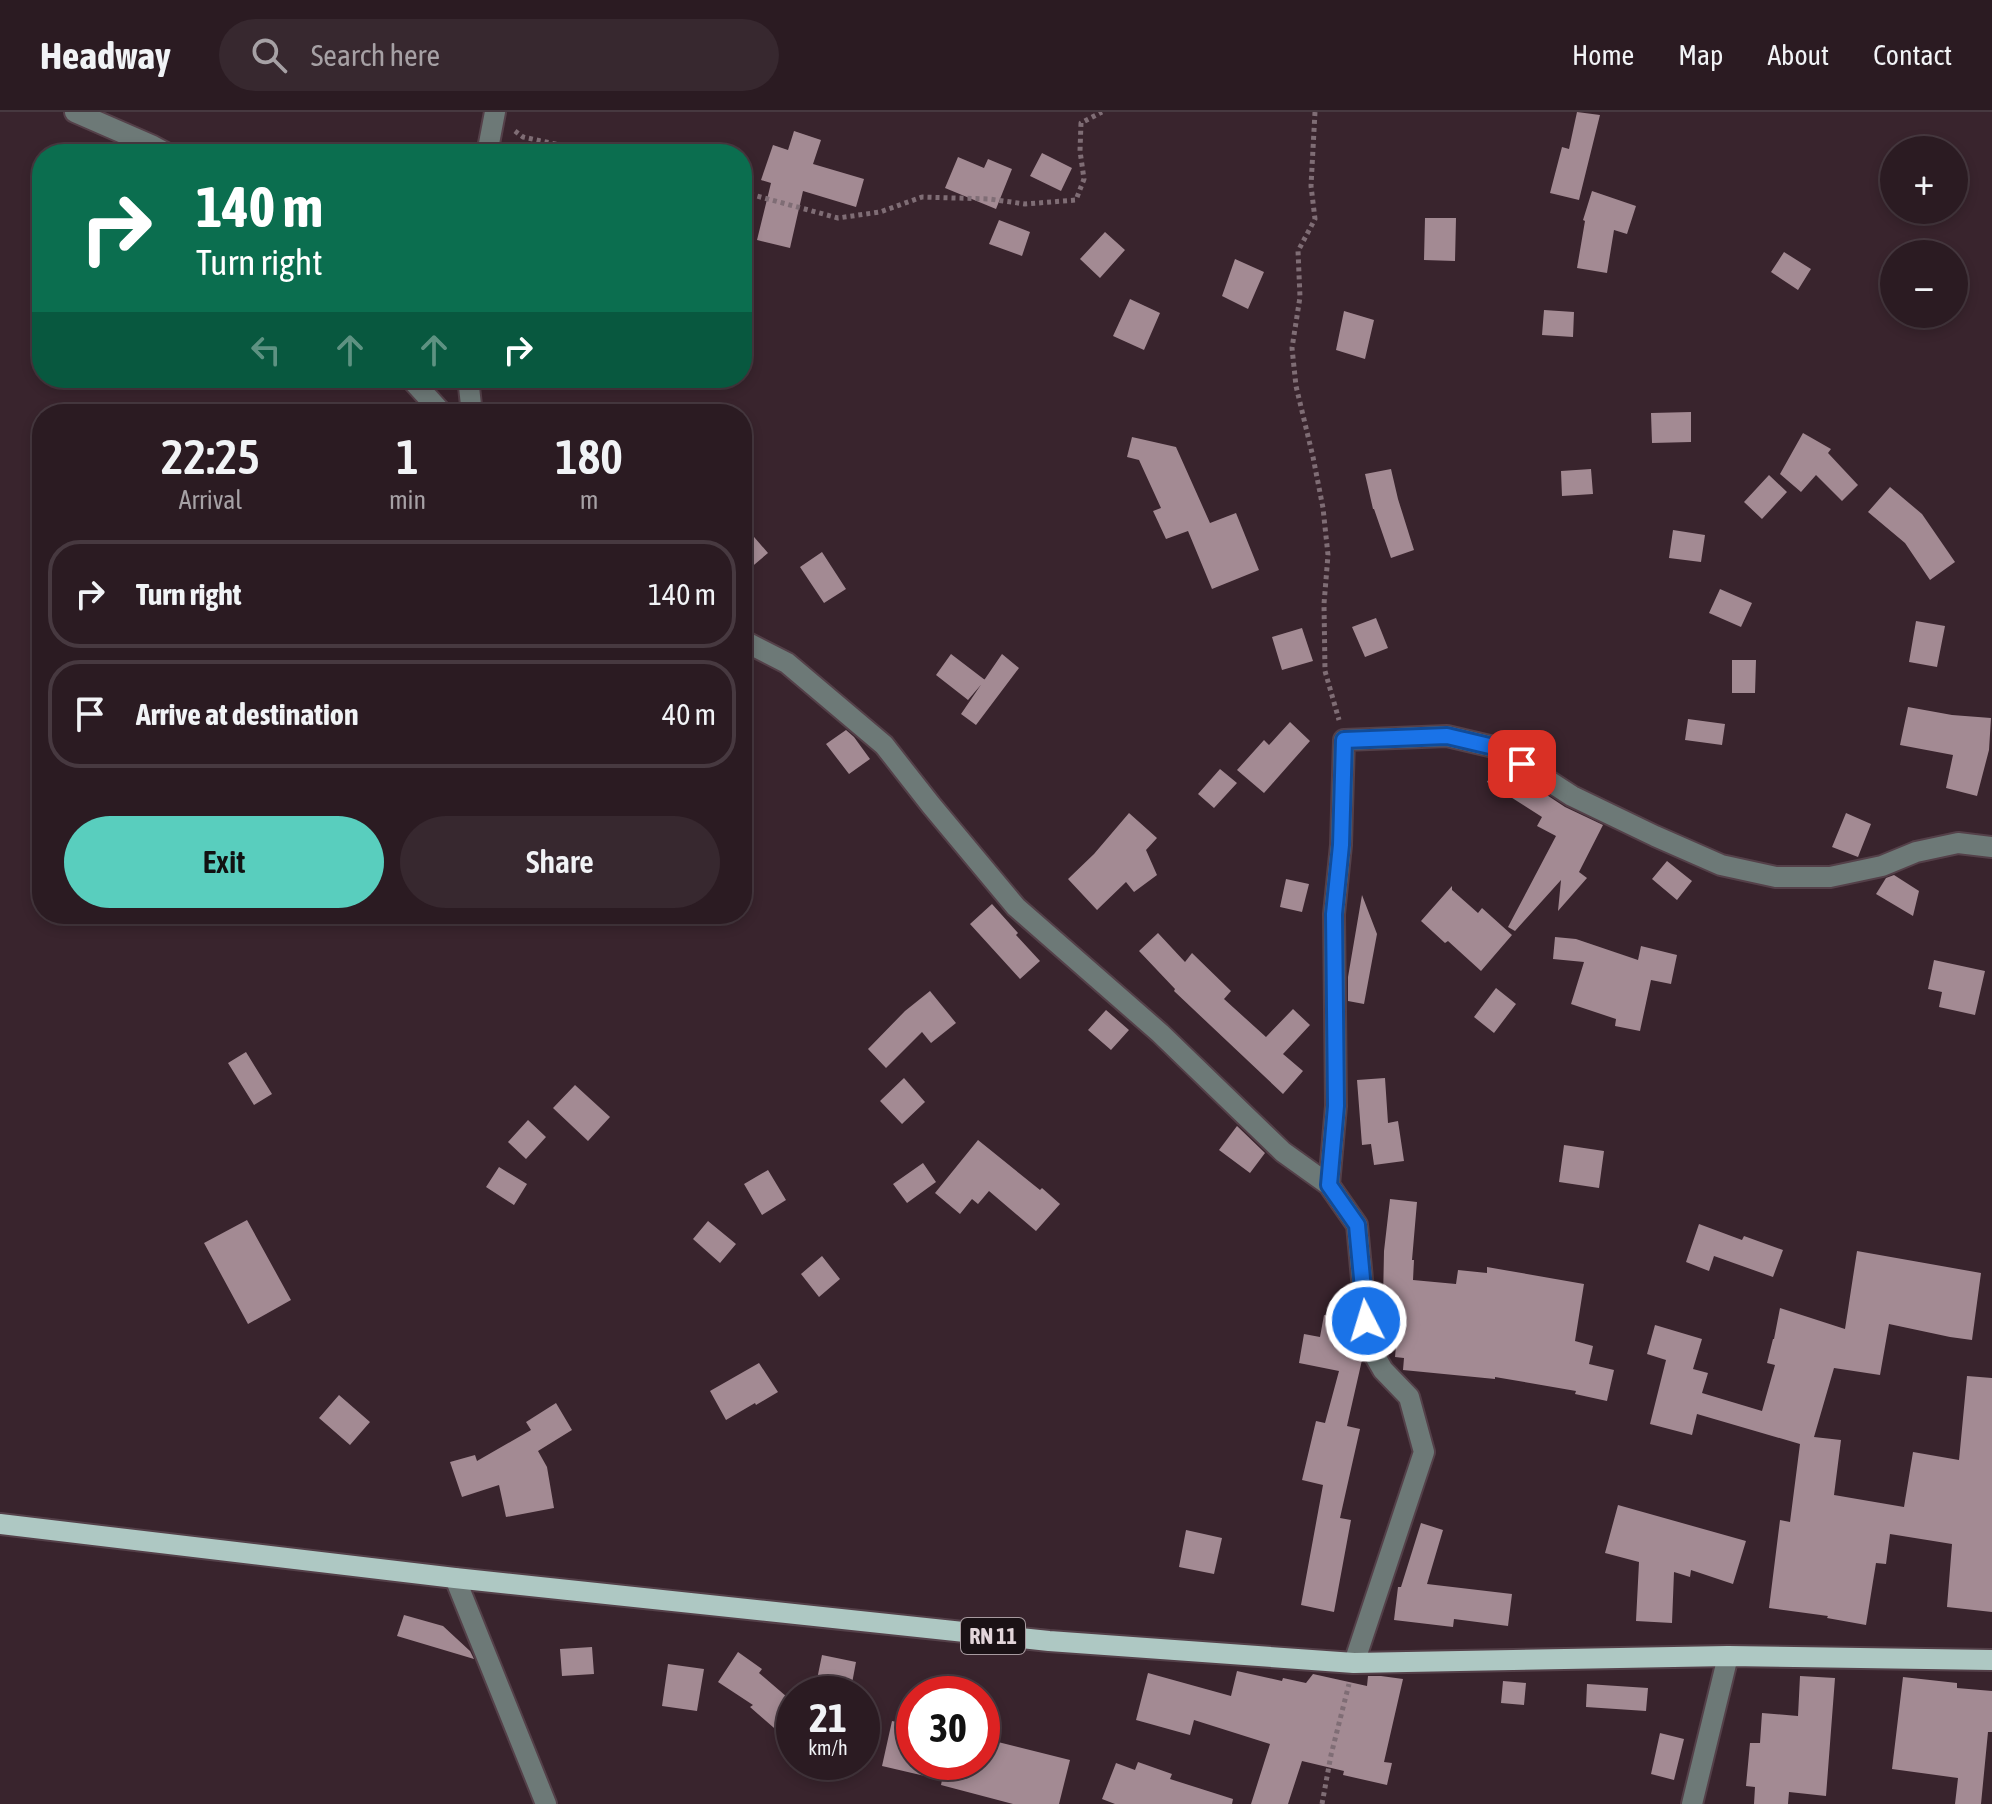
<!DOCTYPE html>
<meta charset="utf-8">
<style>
:root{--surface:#2b1b22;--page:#37282f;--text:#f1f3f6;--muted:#a6a1a5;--line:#473940;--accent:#59cebe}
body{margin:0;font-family:"Asap Condensed",sans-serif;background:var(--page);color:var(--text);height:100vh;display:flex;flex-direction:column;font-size:30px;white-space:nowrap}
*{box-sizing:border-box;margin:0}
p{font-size:26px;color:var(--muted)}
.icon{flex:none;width:44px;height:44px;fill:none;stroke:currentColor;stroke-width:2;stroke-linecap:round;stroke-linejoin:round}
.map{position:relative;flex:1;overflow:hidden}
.drawer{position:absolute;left:32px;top:292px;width:720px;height:520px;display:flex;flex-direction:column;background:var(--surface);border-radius:32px;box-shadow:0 4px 12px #0003,0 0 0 2px var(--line)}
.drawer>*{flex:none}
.guide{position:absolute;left:32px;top:32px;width:720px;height:244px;border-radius:32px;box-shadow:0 4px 12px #0003,0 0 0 2px var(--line);background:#0b6e4f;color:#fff;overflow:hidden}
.fabs{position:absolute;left:1880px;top:24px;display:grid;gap:16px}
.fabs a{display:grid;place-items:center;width:88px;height:88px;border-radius:50%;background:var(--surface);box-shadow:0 4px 12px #0003,0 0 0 2px var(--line);font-size:40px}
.speed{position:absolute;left:776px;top:1564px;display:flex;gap:16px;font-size:40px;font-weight:700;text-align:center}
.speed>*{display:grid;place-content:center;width:104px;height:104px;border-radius:50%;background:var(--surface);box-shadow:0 4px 12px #0003,0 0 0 2px var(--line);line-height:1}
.speed small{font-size:20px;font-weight:400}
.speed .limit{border:12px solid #d22;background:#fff;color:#111}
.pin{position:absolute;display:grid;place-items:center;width:68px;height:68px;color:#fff;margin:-34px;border-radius:16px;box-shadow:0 4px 12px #0006}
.me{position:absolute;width:88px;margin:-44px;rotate:355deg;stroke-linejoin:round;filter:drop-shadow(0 0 6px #0008)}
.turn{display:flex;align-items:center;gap:28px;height:168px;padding:0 32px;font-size:36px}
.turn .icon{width:104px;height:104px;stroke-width:2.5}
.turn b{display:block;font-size:56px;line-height:68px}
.lanes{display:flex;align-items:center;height:76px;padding:0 32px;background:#0003;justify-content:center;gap:40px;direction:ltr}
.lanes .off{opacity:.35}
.eta{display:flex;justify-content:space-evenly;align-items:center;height:136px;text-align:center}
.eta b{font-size:48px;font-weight:600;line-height:56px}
.action{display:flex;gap:16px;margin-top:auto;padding:16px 32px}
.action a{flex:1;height:92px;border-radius:48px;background:var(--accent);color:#111;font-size:32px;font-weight:600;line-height:92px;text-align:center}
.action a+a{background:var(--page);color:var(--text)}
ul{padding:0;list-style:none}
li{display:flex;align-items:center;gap:24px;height:108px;margin:0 16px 12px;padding:0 16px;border:4px solid var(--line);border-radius:32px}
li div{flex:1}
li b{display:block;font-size:30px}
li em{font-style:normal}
header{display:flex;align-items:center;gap:48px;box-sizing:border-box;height:112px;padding:0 40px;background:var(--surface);border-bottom:2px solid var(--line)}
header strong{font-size:38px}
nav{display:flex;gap:44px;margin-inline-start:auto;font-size:28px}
.search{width:560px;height:72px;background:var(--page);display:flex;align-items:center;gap:20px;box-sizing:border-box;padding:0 28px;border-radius:44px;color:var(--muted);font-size:30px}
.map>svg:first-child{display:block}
.building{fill:#a38a93}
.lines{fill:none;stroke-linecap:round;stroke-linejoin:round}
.minor-casing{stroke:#544049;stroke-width:24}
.major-casing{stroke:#544049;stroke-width:24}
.path{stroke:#7f6d75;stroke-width:5;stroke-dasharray:4 4;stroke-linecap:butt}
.minor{stroke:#6d7977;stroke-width:20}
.major{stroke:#aec8c3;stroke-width:20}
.route-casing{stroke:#114b97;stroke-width:20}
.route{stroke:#1a73e8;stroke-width:14}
.labels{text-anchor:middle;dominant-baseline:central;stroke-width:8;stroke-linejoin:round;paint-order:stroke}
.shield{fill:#1a1115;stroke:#a79a9f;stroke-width:2}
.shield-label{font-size:22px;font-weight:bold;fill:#e3d5da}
</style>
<header>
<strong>Headway</strong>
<div class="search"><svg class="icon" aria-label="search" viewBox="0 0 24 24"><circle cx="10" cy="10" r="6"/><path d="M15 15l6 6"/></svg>Search here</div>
<nav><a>Home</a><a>Map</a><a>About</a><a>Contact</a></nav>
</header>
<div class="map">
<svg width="1992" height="1692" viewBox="0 0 1992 1692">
<rect width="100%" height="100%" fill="#39242d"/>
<path class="building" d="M1577,0L1600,3L1579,88L1550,81L1562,35L1569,37Z
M794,19L821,28L813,52L864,67L856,95L803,79L790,136L757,128L771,71L761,68L773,33L788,38Z
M1042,41L1072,56L1061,79L1030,64Z
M958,45L984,56L988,47L1012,57L996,97L945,76Z
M1592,79L1636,94L1627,122L1614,118L1607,161L1577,156L1585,109L1583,108Z
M1425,106H1456L1455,149L1424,148Z
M999,108L1030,120L1022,144L989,132Z
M1105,120L1125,138L1100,166L1080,147Z
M1784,140L1811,157L1798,178L1771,160Z
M1235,147L1264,160L1248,197L1222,184Z
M1130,187L1160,201L1144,238L1113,224Z
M1544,198L1574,200L1573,225L1542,223Z
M1344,199L1374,208L1365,247L1336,238Z
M1691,300V330L1652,331L1651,301Z
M1803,321L1831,337L1828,341L1858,373L1842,389L1816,363L1801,380L1780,362Z
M1132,325L1176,335L1210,411L1236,401L1259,458L1212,477L1188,419L1166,427L1153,399L1161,396L1139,348L1127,345Z
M1391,357L1398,387L1414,438L1391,446L1374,397H1373L1365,362Z
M1591,357L1593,382L1562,384L1561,359Z
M1769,363L1787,380L1762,407L1744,390Z
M1890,375L1922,402L1955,450L1930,468L1905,431L1868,400Z
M742,411L768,441L742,463Z
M1673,418L1705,423L1701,450L1669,446Z
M822,440L846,477L824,491L800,455Z
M1720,477L1752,491L1741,515L1709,501Z
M1376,506L1388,536L1365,545L1352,515Z
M1916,509L1945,514L1937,555L1909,550Z
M1302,516L1313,549L1282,558L1272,525Z
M951,542L985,568L968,588L936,563Z
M1002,542L1019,556L976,613L961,602Z
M1732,548H1756L1755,581H1732Z
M1908,595L1952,603L1991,606L1989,638L1977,684L1946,676L1953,643L1900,633Z
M1688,607L1725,612L1722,633L1685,628Z
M1290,610L1310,629L1264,681L1237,658L1264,628L1269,633Z
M846,618L854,625L870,647L849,662L826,632Z
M1495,656L1516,667L1518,664L1565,695L1603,713L1579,760L1587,766L1558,799L1561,768L1515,819L1508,815L1556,724L1537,714L1542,705L1487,670Z
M1220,657L1237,671L1214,696L1198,682Z
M1129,701L1157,726L1146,738L1157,763L1134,780L1126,770L1097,798L1068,767L1094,742Z
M1846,701L1871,712L1858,745L1832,735Z
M1667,749L1692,769L1677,788L1652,767Z
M1894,763L1919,779L1913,804L1876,782L1886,766Z
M1286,767L1309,772L1302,800L1280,795Z
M1452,774V778L1478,801L1482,796L1512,823L1481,859L1448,829L1445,831L1421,809Z
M1362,783L1377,822L1364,892L1348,889V865Z
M992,792L1018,821L1016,823L1040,849L1020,867L970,812Z
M1158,821L1185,850L1192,841L1231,879L1224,887L1266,925L1293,897L1310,913L1283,942L1303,959L1283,982L1174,879L1175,877L1139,839Z
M1555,825L1576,827L1638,848L1641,834L1677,843L1671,872L1651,868L1640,919L1615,914L1616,907L1571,892L1584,850L1553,847Z
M1934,848L1985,859L1975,903L1939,895L1942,880L1928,877Z
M1496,876L1516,892L1494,921L1474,905Z
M930,879L956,911L931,931L922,920L886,956L868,937L905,899Z
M1106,898L1129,918L1111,938L1088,918Z
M246,940L272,982L254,993L228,951Z
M904,966L925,990L902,1012L880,989Z
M1385,966L1388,1011L1398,1009L1404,1049L1374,1053L1371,1032L1362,1033L1357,968Z
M575,973L610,1005L588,1029L553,996Z
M528,1008L546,1025L526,1047L508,1030Z
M1237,1014L1265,1041L1250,1061L1219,1038Z
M978,1028L1040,1078L1042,1076L1060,1092L1036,1119L989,1079L978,1092L972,1087L960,1102L935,1081Z
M1564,1033L1604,1039L1599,1076L1559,1070Z
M923,1051L936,1070L907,1091L893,1072Z
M499,1055L527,1072L514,1093L486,1075Z
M768,1058L786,1088L762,1103L744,1072Z
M1390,1087L1417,1090L1412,1148H1414L1413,1168L1456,1172L1458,1158L1487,1161V1155L1584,1172L1575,1229L1593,1234L1589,1252L1614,1258L1607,1289L1575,1282L1576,1279L1495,1265V1267L1403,1258L1404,1246L1395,1245L1400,1189H1383L1384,1139Z
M247,1108L291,1188L248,1212L204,1131Z
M708,1109L736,1132L720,1151L693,1127Z
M1699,1112L1742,1128L1744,1124L1783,1138L1773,1165L1714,1144L1709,1159L1686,1150Z
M1857,1139L1981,1161L1972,1228L1950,1225L1889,1212L1880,1263L1834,1256L1814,1325L1841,1328L1834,1383L1904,1395L1913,1340L1959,1348L1967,1264L1992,1266V1500L1947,1495L1952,1432L1890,1422L1886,1452L1876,1451L1866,1513L1827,1506L1828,1504L1769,1496L1780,1408L1790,1410L1800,1332L1697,1302L1692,1323L1650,1312L1666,1248L1647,1242L1655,1213L1702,1227L1693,1257L1708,1261L1702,1281L1762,1299L1775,1253L1767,1251L1773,1227H1774L1780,1196L1845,1217Z
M822,1144L840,1167L819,1185L801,1162Z
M1324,1203L1350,1207L1346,1230L1350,1231L1349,1236L1356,1237L1362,1248L1347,1314L1360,1317L1340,1406L1351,1408L1334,1500L1301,1493L1323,1373L1302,1368L1316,1309L1325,1311L1339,1259L1299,1251L1304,1222L1320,1225Z
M759,1251L778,1280L756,1293L755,1291L726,1308L710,1279Z
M339,1283L370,1310L350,1333L319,1306Z
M556,1291L572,1318L538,1339L547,1355L554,1396L506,1405L499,1373L462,1385L450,1350L475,1343L477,1349L531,1318L526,1310Z
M1618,1393L1746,1429L1733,1472L1691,1458L1690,1465L1674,1460L1672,1511L1636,1509L1639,1450L1605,1441Z
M1421,1411L1443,1418L1427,1472L1512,1482L1508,1514L1454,1507L1453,1515L1394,1508L1398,1475H1401Z
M1186,1418L1222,1426L1214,1462L1179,1455Z
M404,1503L443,1514L470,1539L474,1547L397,1524Z
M592,1535L594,1562L562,1564L560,1537Z
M738,1540L762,1557L759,1561L794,1591V1606L781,1622L750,1595L753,1593L718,1570Z
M822,1543L856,1550L850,1582H814Z
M668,1552L704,1557L697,1599L662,1594Z
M1237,1559L1282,1569L1283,1566L1306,1571L1313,1562L1367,1574L1368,1564H1381L1403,1567L1384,1650L1392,1651L1387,1673L1343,1663L1344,1659L1302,1649L1288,1692H1251L1270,1632L1194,1608L1190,1623L1136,1608L1148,1561L1231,1584Z
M1800,1564L1835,1566L1826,1684L1789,1680L1788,1692H1754L1755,1675L1746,1674L1750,1631H1760L1762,1601L1798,1604Z
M1903,1565L1957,1571V1576L1992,1579V1620H1988L1981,1692H1955L1958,1666L1892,1657Z
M1503,1569L1526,1571L1524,1593L1501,1591Z
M1587,1572L1648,1576L1646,1599L1586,1595Z
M892,1609L914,1614V1650H982V1626L1070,1648L1059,1692H1013L941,1673L942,1668L882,1654Z
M1660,1621L1684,1627L1674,1668L1651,1662Z
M1138,1650L1172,1662L1170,1667L1233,1687L1232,1692H1115L1102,1687L1116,1651L1135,1658Z"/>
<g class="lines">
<defs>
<path id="minor" d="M75,0L153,34L168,42
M487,42L495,0
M410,266L443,302
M468,266L472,302
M742,528L787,551L884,633L931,693L1016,795L1160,921L1283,1040L1329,1073L1357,1113L1368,1232L1383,1258L1409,1285L1424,1340L1354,1551
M1329,1073L1336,994L1334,802L1341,733L1344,628L1447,624L1498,636L1572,684L1655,724L1721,753L1776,765H1830L1882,754L1916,740L1958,731L1992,735
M455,1466L546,1692
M1692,1692L1728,1544"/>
<path id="major" d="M0,1412L455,1466L1049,1529L1354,1551L1728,1544L1992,1548"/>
</defs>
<use href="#minor" class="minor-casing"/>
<use href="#major" class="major-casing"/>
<path class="path" d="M1315,0L1311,74L1315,107L1298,139L1300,185L1292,236L1296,274L1313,345L1323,396L1328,443L1324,492L1325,559L1339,608
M515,19L523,25L601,42
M742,80L838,106L880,100L922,85L989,87L1025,92L1076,88L1084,67L1080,39L1081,11L1102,0
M1322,1692L1331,1643L1349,1572"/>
<use href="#minor" class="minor"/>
<use href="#major" class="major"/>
</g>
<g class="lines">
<defs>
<path id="route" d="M1366,1209L1357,1113L1329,1073L1336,994L1334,802L1341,733L1344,628L1447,624L1498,636L1522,652"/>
</defs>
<use href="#route" class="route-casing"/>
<use href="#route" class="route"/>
</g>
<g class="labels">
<rect class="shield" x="961" y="1506" width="64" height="36" rx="6"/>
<g class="shield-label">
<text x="993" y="1524">RN 11</text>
</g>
</g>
</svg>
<div class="fabs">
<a>+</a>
<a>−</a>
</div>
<div class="speed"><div>21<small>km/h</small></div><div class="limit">30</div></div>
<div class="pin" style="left:1522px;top:652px;background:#d93025"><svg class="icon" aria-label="arrive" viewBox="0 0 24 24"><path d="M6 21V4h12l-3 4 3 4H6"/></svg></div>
<svg class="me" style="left:1366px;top:1209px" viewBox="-20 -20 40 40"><circle r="17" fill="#1a73e8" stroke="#fff" stroke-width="3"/><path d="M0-11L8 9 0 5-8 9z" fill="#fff"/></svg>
<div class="guide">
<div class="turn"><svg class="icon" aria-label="right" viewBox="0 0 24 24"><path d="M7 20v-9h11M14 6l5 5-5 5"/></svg><div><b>140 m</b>Turn right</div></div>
<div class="lanes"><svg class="icon off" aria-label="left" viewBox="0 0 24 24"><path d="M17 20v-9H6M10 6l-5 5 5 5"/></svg><svg class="icon off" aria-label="ahead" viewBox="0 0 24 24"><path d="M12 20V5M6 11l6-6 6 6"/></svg><svg class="icon off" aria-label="ahead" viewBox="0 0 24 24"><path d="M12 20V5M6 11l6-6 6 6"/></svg><svg class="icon" aria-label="right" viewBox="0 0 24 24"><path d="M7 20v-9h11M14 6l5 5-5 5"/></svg></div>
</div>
<section class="drawer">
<div class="eta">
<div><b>22:25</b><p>Arrival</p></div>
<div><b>1</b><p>min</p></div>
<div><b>180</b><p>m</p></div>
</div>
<ul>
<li><svg class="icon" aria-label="right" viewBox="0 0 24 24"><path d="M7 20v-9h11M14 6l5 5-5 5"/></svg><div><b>Turn right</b></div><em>140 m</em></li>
<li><svg class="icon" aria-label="arrive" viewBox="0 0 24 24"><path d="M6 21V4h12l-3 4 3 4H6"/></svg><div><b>Arrive at destination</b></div><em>40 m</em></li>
</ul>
<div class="action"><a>Exit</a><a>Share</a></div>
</section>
</div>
